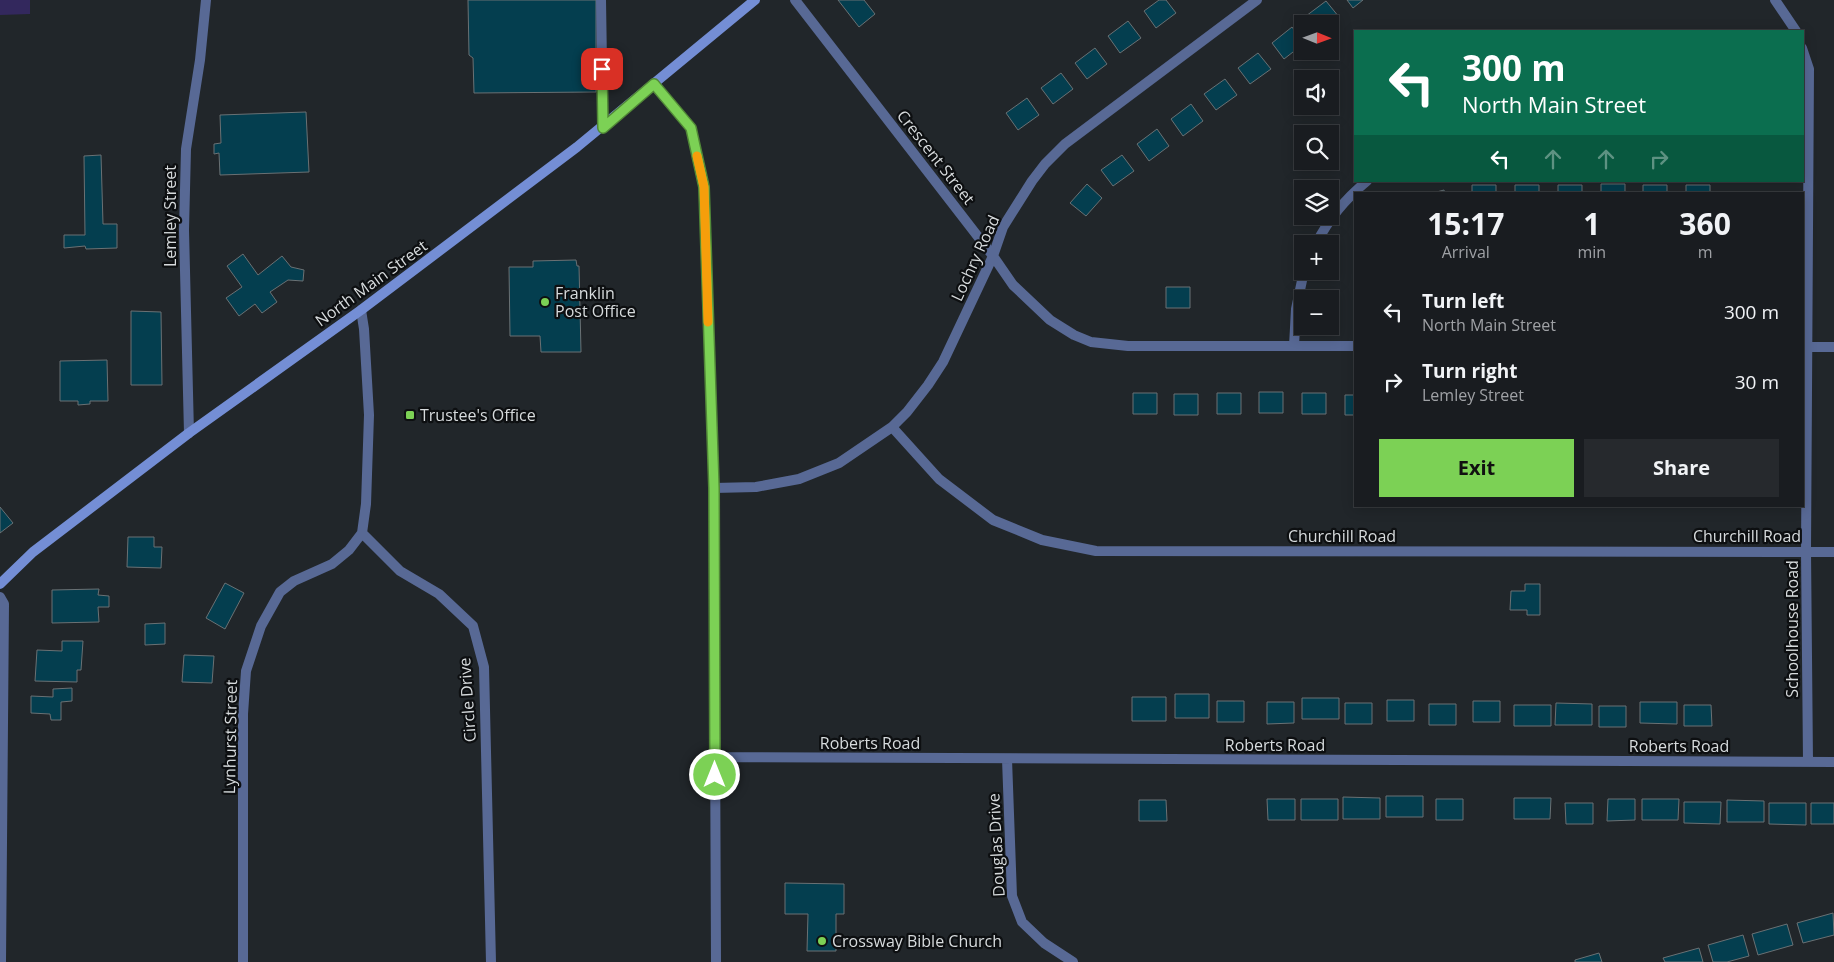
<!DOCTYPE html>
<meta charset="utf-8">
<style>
:root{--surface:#191c20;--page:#26292d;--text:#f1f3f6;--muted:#9fa1a5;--line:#373a3e;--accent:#7cd155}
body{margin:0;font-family:"Open Sans",sans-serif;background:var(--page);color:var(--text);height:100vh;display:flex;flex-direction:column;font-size:19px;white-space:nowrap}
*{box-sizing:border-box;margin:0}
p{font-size:16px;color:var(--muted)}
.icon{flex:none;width:28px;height:28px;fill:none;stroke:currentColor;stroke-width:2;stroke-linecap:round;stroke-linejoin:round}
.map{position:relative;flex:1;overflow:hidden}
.details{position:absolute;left:1354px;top:192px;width:450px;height:315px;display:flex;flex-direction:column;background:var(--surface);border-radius:0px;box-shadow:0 2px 12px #0003,0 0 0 1px var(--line)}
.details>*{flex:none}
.banner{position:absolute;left:1354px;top:30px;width:450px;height:152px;border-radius:0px;box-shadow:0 2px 12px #0003,0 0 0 1px var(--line);background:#0b6e4f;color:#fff;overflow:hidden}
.needle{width:32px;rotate:91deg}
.controls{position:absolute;left:1294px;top:15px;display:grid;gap:10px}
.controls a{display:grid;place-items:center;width:45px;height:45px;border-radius:0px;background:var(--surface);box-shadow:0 2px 12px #0003,0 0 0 1px var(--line);font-size:25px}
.pin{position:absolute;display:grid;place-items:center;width:42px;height:42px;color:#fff;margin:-21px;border-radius:10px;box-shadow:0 2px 8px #0006}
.me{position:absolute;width:55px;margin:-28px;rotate:0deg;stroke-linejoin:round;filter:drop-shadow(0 0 4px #0008)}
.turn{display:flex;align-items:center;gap:18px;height:105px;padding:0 25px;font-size:22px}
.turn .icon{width:65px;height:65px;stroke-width:2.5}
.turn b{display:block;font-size:35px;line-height:42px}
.lanes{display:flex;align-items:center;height:48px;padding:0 25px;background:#0003;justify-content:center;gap:25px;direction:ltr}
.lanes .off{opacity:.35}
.eta{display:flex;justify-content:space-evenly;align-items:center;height:85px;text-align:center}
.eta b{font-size:30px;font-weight:700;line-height:35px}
.button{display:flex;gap:10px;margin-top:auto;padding:10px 25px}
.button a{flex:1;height:58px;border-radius:0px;background:var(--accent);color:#111;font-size:20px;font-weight:700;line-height:58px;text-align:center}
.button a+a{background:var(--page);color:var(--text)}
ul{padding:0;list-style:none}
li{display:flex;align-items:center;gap:15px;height:70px;padding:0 25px}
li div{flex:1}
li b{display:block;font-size:19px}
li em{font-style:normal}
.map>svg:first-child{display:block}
.green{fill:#33285d}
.building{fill:#043e4f;stroke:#6a7174}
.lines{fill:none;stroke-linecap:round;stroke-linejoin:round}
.street{stroke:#586995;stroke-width:10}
.secondary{stroke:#748ed5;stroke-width:10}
.route-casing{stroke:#518837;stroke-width:12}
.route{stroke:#7cd155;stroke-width:9}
.slow{stroke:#f59e0b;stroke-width:9}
.poi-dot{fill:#7cd155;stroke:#0d0f11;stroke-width:2}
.labels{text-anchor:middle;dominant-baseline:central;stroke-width:4.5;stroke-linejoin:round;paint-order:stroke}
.street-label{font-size:16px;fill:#d7dbdd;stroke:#0d0f11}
.poi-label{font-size:16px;fill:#d7dbdd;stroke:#0d0f11;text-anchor:start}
</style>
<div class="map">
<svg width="1834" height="962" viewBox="0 0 1834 962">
<rect width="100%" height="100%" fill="#21262a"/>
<path class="green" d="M0,0H30V14L0,15Z"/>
<path class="building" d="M468,0H596V92L474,93L473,58L469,55Z
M838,0H864L875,14L859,27Z
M1159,0H1166L1176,13L1156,28L1144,11Z
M1347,0H1363L1353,8Z
M1326,1L1339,17L1330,24H1312L1306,16Z
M1128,21L1141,38L1120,53L1108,36Z
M1292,27L1302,41V45L1284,59L1272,43Z
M1095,48L1107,64L1087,79L1075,63Z
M1258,53L1271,69L1250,84L1238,68Z
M1061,73L1073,89L1053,104L1041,88Z
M1225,79L1237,95L1216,110L1204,94Z
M1027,98L1039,115L1018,130L1006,113Z
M1191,104L1203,121L1183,136L1171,119Z
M306,112L309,172L220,175L219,153L214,154V144L221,143L220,115Z
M1157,129L1169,146L1149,161L1137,144Z
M101,155L103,224H117V248L86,249L85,246L64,248V235H85L84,156Z
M1122,155L1134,171L1113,186L1101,170Z
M1087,184L1102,198L1086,216L1070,203Z
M1601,184H1625V194H1601Z
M1472,185H1496V194H1472Z
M1515,185H1539V194H1515Z
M1558,185H1582V194H1558Z
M1643,185H1667V194H1643Z
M1686,185H1710V194H1686Z
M1444,190L1445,194H1429Z
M243,254L258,275L282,256L291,267L304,270L303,281L288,280L270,292L277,302L262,313L255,304L239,316L226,298L242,287L227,266Z
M576,260L577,266H579L581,352H541L540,336H510L509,267H533V261Z
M1166,287H1190V308H1166Z
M131,311L161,312L162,385H131Z
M107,360L108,401H90V404L78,405V401H60V361Z
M1259,392H1283V413H1259Z
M1133,393H1157V414H1133Z
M1217,393H1241V414H1217Z
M1302,393H1326V414H1302Z
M1174,394H1198V415H1174Z
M1345,395H1355V415H1345Z
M0,507L13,523L0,533Z
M128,537H154V547H162L161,568L127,567Z
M225,583L244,593L225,629L206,618Z
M1525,584H1540V615H1527V610H1510L1511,591H1525Z
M99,589L98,595L109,596V607H98L99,622L52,623V590Z
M165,623V644L145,645V624Z
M62,641H83L81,670H77V682L35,681L37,650L62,651Z
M184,655L214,656L212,683L182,682Z
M72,688V701L61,702V720H51L50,714L31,713V696L53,697V689Z
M1175,694H1209V718H1175Z
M1132,697H1166V721H1132Z
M1302,698H1339V719H1302Z
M1387,700H1414V721H1387Z
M1217,701H1244V722H1217Z
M1473,701H1500V722H1473Z
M1267,702H1294V723L1267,724Z
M1640,702H1677V724L1640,723Z
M1345,703H1372V724H1345Z
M1556,703L1592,704V725H1555Z
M1429,704H1456V725H1429Z
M1514,705H1551V726H1514Z
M1684,705H1711L1712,726H1684Z
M1599,706H1626V727H1599Z
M1386,796H1423V817H1386Z
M1343,797L1380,798V819H1343Z
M1514,798H1551L1550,819H1514Z
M1267,799H1295V820H1268Z
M1301,799H1338V820H1301Z
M1436,799H1463V820H1436Z
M1608,799H1635V820L1607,821Z
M1642,799H1679L1678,820H1642Z
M1139,800H1166L1167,821H1139Z
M1727,800L1764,801V822H1727Z
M1684,802H1721L1720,824L1684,823Z
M1565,803H1593V824H1566Z
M1769,803H1806V825L1769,824Z
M1811,803H1834V824H1811Z
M785,883L844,884V914H836V951H807L808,914H785Z
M1833,913L1834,935L1803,943L1797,923Z
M1787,924L1793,945L1758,955L1752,934Z
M1743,935L1749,956L1727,962H1713L1708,945Z
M1699,948L1703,962H1665L1663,958Z
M1599,953L1602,962H1575V960Z"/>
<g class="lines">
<path class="street" d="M601,0L603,127
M795,0L993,256L1013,285L1050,320L1074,335L1091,342L1128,346H1355
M1775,0L1796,31
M1802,48L1809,69L1806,551L1808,762
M654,85L691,128L704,187L714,488L716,962
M1316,244C1329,218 1345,199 1367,181
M1294,346L1296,309L1304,271
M1803,347H1834
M892,427L939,479L993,520L1042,540L1096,551L1834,552
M189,433L184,230L186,149L200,60L206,0
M714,488L756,487L799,479L839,463L892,427L907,412L928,385L943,362L993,256L1003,227L1032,181L1045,164L1065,144L1257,0
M362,533L400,571L439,594L473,626L484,667L491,962
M0,597L4,604L1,962
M715,757L1834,762
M1007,759L1012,896L1022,922L1044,943L1073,962
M243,962V714L246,671L261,626L280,592L294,581L332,564L349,550L362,533L366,504L369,415L364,329L361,310"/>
<path class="secondary" d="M0,584L33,552L189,433L361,310L577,147L755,0"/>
</g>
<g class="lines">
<defs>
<path id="route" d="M602,69L603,128L654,84L691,128L704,187L714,488L715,775"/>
</defs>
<use href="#route" class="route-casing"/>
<use href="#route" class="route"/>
<path class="slow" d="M697,156L704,187L708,322"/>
</g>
<g class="poi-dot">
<circle cx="545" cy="302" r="5"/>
<rect x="405" y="410" width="10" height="10" rx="2.5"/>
<circle cx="822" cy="941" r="5"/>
</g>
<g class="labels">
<g class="street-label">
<text transform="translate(936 157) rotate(52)">Crescent Street</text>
<text transform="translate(170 216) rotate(-90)">Lemley Street</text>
<text transform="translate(975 258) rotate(-65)">Lochry Road</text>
<text transform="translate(371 283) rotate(-36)">North Main Street</text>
<text x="1342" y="536">Churchill Road</text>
<text x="1747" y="536">Churchill Road</text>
<text transform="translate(1792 629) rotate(-90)">Schoolhouse Road</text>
<text transform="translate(467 700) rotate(-94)">Circle Drive</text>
<text transform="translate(230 737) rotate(-89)">Lynhurst Street</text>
<text x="870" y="743">Roberts Road</text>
<text x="1275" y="745">Roberts Road</text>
<text x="1679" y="746">Roberts Road</text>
<text transform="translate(996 845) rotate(-93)">Douglas Drive</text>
</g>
<g class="poi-label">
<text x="555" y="293">Franklin<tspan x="555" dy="18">Post Office</tspan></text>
<text x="420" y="415">Trustee's Office</text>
<text x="832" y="941">Crossway Bible Church</text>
</g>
</g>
</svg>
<div class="controls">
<a><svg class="needle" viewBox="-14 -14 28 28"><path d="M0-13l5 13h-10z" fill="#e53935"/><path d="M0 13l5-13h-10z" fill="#9fa1a5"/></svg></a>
<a><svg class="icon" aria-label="sound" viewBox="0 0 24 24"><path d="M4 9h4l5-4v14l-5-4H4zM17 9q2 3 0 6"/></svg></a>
<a><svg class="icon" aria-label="search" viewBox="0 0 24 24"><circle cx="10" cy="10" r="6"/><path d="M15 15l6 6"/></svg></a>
<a><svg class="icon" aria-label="layers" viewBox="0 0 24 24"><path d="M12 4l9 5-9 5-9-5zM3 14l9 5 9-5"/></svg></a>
<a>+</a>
<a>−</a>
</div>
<div class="pin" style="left:602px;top:69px;background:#d93025"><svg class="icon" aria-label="arrive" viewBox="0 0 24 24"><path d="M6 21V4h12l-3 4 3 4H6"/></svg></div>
<svg class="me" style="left:715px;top:775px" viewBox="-20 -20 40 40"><circle r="17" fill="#7cd155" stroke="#fff" stroke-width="3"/><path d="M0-11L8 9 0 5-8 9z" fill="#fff"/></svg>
<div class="banner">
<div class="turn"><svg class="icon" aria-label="left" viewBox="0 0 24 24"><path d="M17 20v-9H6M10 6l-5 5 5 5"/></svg><div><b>300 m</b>North Main Street</div></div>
<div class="lanes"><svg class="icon" aria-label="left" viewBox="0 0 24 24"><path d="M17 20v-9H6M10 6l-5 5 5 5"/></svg><svg class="icon off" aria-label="ahead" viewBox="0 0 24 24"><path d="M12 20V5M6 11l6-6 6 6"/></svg><svg class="icon off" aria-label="ahead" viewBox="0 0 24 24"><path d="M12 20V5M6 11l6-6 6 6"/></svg><svg class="icon off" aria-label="right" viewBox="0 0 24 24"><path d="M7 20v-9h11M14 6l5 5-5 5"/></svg></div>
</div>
<section class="details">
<div class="eta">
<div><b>15:17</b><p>Arrival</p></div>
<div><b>1</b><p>min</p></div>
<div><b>360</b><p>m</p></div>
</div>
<ul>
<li><svg class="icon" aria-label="left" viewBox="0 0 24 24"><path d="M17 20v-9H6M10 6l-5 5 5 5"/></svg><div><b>Turn left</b><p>North Main Street</p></div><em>300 m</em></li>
<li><svg class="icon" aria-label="right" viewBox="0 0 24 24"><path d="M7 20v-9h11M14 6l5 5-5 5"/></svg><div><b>Turn right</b><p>Lemley Street</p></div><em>30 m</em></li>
</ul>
<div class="button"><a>Exit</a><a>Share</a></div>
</section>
</div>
